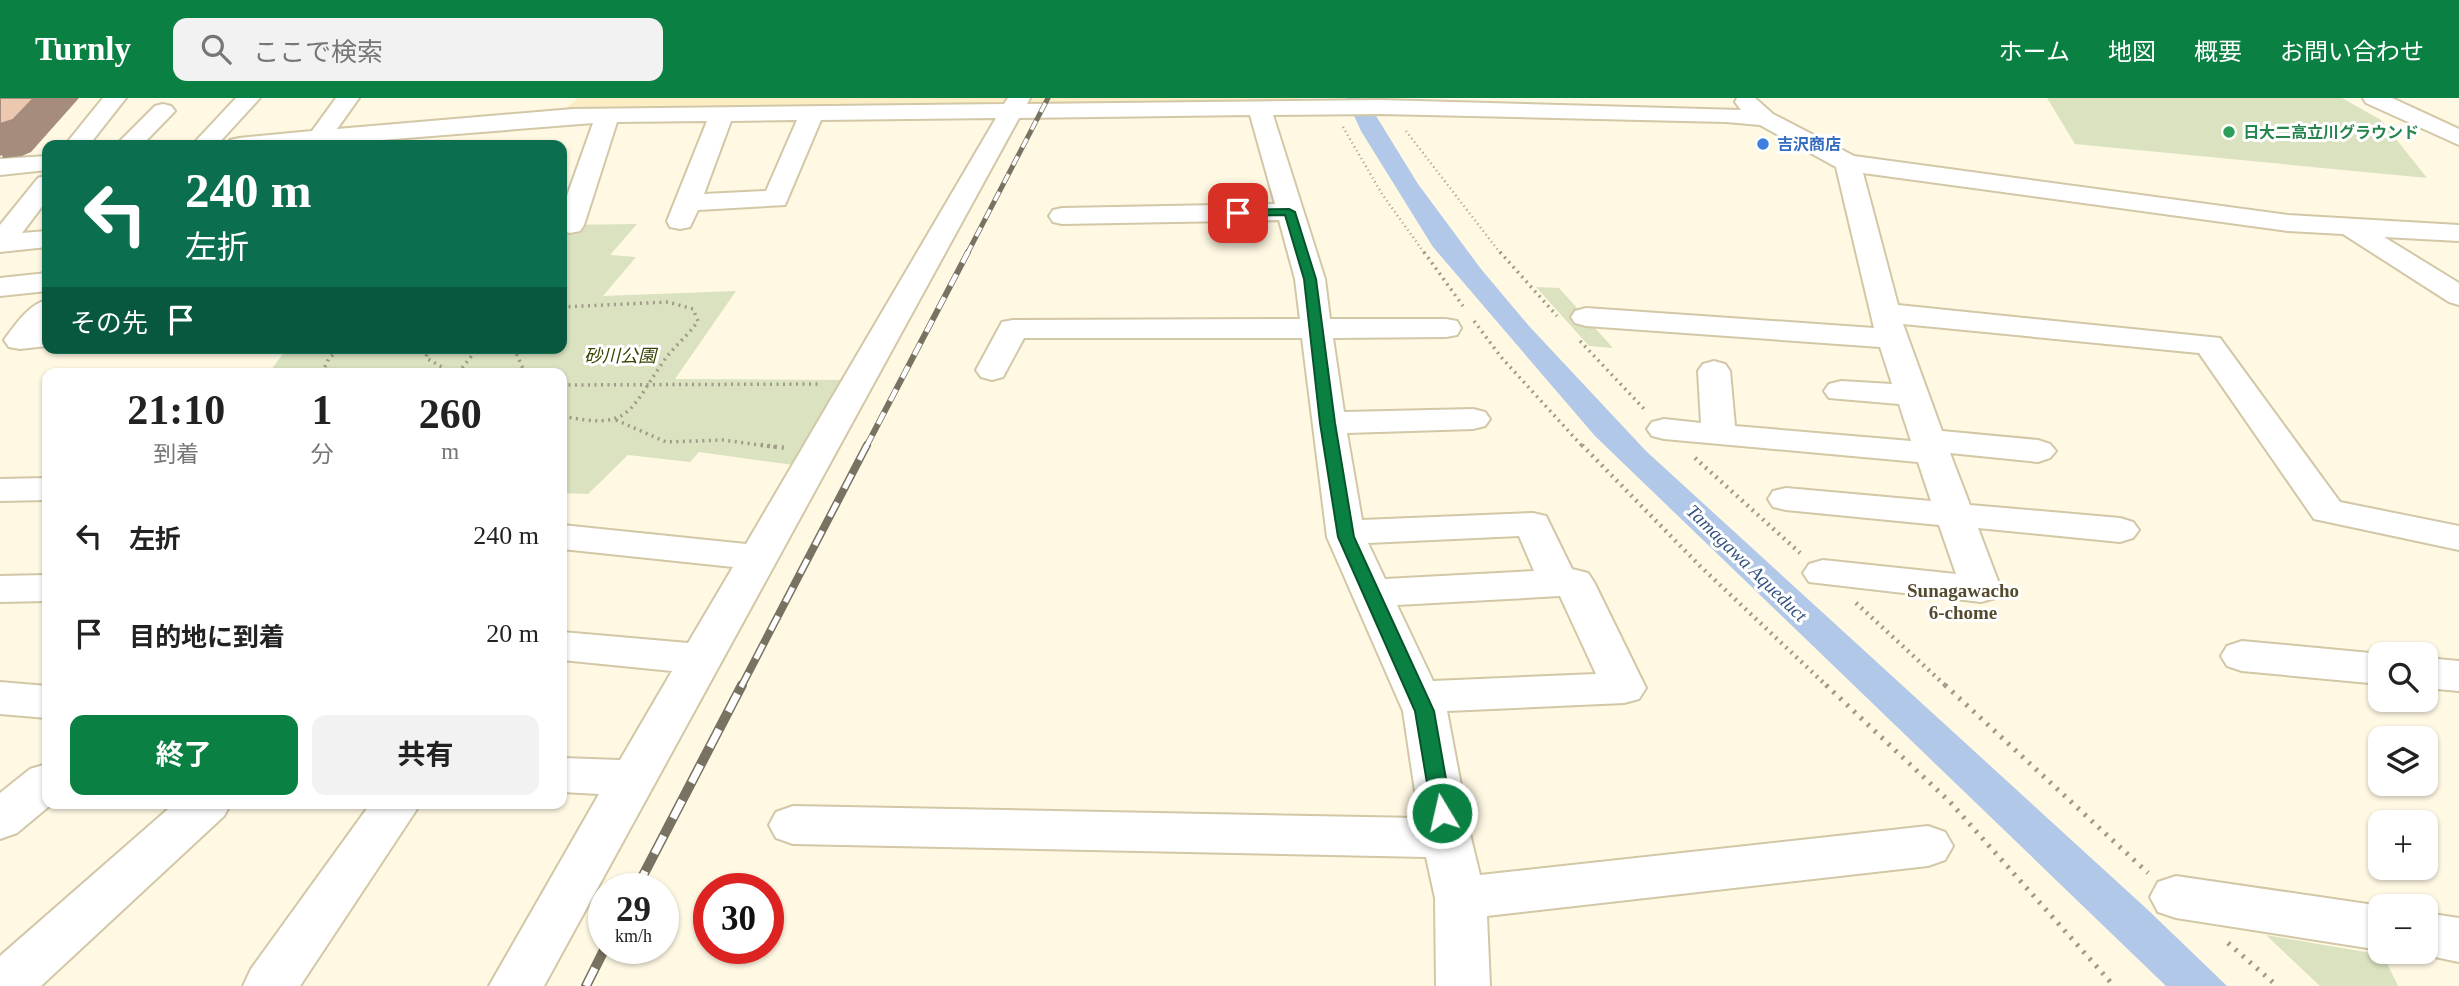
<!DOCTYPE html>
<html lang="ja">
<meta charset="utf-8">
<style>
:root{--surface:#fff;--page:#f2f2f2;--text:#222;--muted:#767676;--accent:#0b8043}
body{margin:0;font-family:"Times New Roman","Noto Sans JP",serif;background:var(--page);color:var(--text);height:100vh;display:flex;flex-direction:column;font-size:26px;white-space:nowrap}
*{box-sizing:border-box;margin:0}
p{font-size:23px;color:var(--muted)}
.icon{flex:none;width:38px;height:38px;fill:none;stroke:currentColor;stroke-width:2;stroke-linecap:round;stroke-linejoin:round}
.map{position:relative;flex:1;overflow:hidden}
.side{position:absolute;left:42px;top:270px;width:525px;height:441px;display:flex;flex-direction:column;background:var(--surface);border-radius:14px;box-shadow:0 2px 5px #0004}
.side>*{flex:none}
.hud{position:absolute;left:42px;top:42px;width:525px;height:214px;border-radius:14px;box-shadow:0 2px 5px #0004;background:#0b6e4f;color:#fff;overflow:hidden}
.fabs{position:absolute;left:2368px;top:544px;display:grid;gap:14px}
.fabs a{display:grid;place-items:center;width:70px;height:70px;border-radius:14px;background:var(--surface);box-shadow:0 2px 5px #0004;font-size:35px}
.speed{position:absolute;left:588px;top:775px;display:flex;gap:14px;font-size:35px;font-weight:700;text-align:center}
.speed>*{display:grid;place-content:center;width:91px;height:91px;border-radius:50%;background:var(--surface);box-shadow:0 2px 5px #0004;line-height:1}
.speed small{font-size:18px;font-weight:400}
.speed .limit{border:10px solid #d22;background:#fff;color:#111}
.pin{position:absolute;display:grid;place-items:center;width:60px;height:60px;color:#fff;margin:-30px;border-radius:14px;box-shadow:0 4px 10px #0006}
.me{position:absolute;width:77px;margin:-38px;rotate:351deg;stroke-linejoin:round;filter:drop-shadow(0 0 5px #0008)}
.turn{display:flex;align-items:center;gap:24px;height:147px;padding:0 28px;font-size:32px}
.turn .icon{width:91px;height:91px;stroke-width:2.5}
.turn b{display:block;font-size:49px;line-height:60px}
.then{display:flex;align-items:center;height:66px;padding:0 28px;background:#0003;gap:14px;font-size:26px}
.eta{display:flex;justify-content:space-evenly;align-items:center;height:119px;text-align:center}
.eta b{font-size:42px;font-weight:700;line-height:49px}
.cta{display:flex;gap:14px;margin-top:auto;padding:14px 28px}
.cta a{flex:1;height:80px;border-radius:14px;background:var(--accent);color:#fff;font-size:28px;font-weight:700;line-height:80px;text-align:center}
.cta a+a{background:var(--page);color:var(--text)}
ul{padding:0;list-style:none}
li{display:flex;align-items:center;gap:21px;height:98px;padding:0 28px}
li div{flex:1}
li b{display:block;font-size:26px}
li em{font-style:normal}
header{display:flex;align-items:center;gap:42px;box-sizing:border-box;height:98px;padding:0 35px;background:var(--accent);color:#fff}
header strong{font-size:33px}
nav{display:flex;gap:38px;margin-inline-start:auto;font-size:24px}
.search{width:490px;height:63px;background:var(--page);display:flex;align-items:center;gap:18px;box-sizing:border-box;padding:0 24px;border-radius:14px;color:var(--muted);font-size:26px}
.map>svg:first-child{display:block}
.built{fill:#fceec4}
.green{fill:#dae2c0}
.water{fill:#b2c8e9}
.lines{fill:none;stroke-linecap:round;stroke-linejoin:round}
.minor-casing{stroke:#d2c7a6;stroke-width:4}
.path-far3{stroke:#a09a88;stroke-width:2.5;stroke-dasharray:1 3.5;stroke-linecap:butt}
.path-far2{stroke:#a09a88;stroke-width:3.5;stroke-dasharray:2 4.5;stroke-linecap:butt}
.path-far1{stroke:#a09a88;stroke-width:4.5;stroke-dasharray:2 5;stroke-linecap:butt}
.path{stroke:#a09a88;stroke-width:5;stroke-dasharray:2.5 7;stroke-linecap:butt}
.minor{fill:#fff;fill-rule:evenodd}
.rail-far3-casing{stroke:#787262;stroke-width:5}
.rail-far2-casing{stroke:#787262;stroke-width:6}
.rail-far1-casing{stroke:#787262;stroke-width:8}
.rail-casing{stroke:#787262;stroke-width:10}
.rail-far3{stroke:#fff;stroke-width:3.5;stroke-dasharray:10;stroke-linecap:butt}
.rail-far2{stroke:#fff;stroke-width:4.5;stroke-dasharray:13;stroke-linecap:butt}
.rail-far1{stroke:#fff;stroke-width:5;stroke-dasharray:16;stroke-linecap:butt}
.rail{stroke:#fff;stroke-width:7;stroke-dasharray:20;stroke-linecap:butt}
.shaded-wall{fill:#a68c7c}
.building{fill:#edc8b1;stroke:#a68c7c;stroke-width:2}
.route{fill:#0b8043;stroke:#07532c;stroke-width:2}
.leisure-dot{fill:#2e9e5b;stroke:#fff;stroke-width:2.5}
.shop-dot{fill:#3f7fe0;stroke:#fff;stroke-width:2.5}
.labels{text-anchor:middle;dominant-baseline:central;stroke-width:6;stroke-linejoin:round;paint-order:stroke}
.far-leisure-label{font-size:16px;font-weight:bold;fill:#27864d;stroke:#fff;text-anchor:start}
.far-shop-label{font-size:16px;font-weight:bold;fill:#366cbe;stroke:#fff;text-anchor:start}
.park-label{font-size:18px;font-style:italic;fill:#394200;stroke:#fff}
.water-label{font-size:19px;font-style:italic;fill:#365481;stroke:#fff}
.neighbourhood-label{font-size:19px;font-weight:bold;fill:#544a2d;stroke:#fff}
</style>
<header>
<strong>Turnly</strong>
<div class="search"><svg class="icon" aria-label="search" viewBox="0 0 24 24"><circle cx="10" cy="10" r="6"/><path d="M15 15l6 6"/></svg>ここで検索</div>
<nav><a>ホーム</a><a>地図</a><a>概要</a><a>お問い合わせ</a></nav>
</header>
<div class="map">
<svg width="2459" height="888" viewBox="0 0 2459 888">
<rect width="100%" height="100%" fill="#fff8e3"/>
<path class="built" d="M578,0H1300L1302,6L559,16Z"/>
<path class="green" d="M2047,0H2342L2381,22L2427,80L2075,46Z
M637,126L610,157L636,159L603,198L736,193L675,281L847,282L801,368L699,354L690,364L628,357L588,396L562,395V275H269L287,250H562V127Z
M1536,189L1559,190L1613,250L1589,248Z
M2266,837L2383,857L2398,888H2320Z"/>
<path class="water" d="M1346,0H1359L1373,13L1418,86L1481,171L1529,228L1646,353L2148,812L2227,888H2166L1595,338L1433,149L1361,33Z"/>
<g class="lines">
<defs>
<path id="minor" d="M103,0H126L89,47H65Z
M236,0H260L217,47H192Z
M336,0H359L337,31L573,11L1004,6L1008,0H1030L1027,6L1381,2L1741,12L1735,4L1737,0H1755L1773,16L1854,58L2288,117L2459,127V143L2384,139L2459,185V207L2449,204L2343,136L2288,133L1863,75L1898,207L2220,240L2340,404L2459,428V452L2314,421L2199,255L1903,226L1942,333L2038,342L2050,346L2056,353L2050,360L2038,364L1950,355L1970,407L2120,420L2133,424L2139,432L2133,440L2120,444L1978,430L2001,491L1995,500L1981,504L1809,484L1803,475L1809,466L1823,462L1956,476L1939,427L1786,412L1773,409L1768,401L1773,393L1786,390L1931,403L1918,364L1664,341L1652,338L1647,331L1652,324L1664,321L1701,325L1698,273L1703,266L1714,263L1725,266L1730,273L1735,328L1911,343L1899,306L1829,300L1824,293L1829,286L1841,283L1892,286L1880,249L1586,228L1575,225L1571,219L1575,213L1586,210L1874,230L1836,69L1760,27L1726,24L1381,16L1273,17L1325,181L1330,221H1446L1457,223L1461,230L1457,237L1446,239L1333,240L1344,314L1473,311L1485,314L1490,321L1485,328L1473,331L1347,335L1362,422L1533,415L1546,418L1572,471L1588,475L1594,484L1646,590L1639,601L1624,605L1447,613L1471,740L1480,777L1928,728L1945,734L1953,748L1945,762L1928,768L1487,818L1490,888H1436L1435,800L1426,759L793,746L776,740L769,727L776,714L793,708L1419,720L1403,613L1327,439L1302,240H1024L1003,279L992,282L981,279L976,272L1002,224L1013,222L1300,221L1295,181L1279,122L1062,126L1053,124L1049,118L1053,112L1062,110L1275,106L1250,17L1019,20L544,888H489L599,696L562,694V660L620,662L672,573L562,562V534L688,545L733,469L562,451V427L746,446L996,20L821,22L785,107L698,112L690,129L680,131L670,129L667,123L707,23L617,24L584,127L580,133L570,135L562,133V112L593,25L319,47H227L230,42L239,40L312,33ZM797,22L766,93L704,96L731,23ZM1519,438L1534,473L1385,481L1368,445ZM1560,498L1596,576L1433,583L1397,507Z
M2363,0H2392L2459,31V47L2366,5Z
M163,6L171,8L175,13L142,47H116L155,8Z
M47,58V72L0,77V61Z
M47,77V102L22,135L47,133V149L0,154V127L38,80Z
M47,175V193L0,198V180Z
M47,202V248L20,251L9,249L4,242C15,227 29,206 47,202Z
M47,380V402L0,403V381Z
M47,477V503L0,504V478Z
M2242,543L2381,556L2380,586L2242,573L2227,568L2221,558L2227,548Z
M2426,560L2459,563V593L2426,590Z
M0,584L47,588V620L0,616Z
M47,666V705H53L17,735L0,741V695L30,671Z
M175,705H231L224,718L41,888H0V858Z
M371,705H421L300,888H243L251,871Z
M2176,778L2381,808L2380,852L2176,820L2158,814L2150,799L2158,784Z
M2426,815L2459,820V864L2411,854H2426Z"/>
</defs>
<use href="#minor" class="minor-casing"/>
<path class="path-far3" d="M1343,29L1382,96L1425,156
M1406,33L1501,156"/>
<path class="path-far2" d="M1424,154L1463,208
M1500,154L1557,218
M562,209L668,204L693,211L698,223C688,238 673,249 663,264C628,315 630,332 562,318
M1474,223L1501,259L1583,349
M1580,243L1646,313
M428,250L426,260L442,269L444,275
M514,250L525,275
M322,275L329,260L342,250
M458,275L478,250
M562,287L822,286
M616,322L666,344L723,342L775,349"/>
<path class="path-far1" d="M761,347L785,350
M1582,347L1700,468L1828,589
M1695,360L1800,455
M1856,505L1947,589"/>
<path class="path" d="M1826,587L1950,704L2114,888
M1945,587L2148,775
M2228,845L2277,888"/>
<use href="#minor" class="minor"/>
<defs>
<path id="rail-far3" d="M967,156L1048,0"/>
<path id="rail-far2" d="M866,349L968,154"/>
<path id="rail-far1" d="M741,589L867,347"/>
<path id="rail" d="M636,791L742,587
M586,888L605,850"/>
</defs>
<use href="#rail-far3" class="rail-far3-casing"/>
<use href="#rail-far2" class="rail-far2-casing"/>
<use href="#rail-far1" class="rail-far1-casing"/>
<use href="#rail" class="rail-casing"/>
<use href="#rail-far3" class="rail-far3"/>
<use href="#rail-far2" class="rail-far2"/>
<use href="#rail-far1" class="rail-far1"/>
<use href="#rail" class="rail"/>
</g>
<path class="shaded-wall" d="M34,0H79L31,54L22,58L3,60L2,57L0,58V26Z"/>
<path class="building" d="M0,0H34L13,22L0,26Z"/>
<path class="route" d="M1289,111L1295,114L1316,181L1335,325L1354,439L1434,613L1452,715L1449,720L1442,722L1435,720L1432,715L1415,613L1338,439L1320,325L1304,181L1285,117L1238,118L1233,115L1238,112Z"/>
<circle class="leisure-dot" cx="2229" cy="34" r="7"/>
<circle class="shop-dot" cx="1763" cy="46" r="7"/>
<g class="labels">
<g class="far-leisure-label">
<text x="2243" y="34">日大二高立川グラウンド</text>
</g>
<g class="far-shop-label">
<text x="1777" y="46">吉沢商店</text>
</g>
<g class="park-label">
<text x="620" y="258">砂川公園</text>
</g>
<g class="water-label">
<text transform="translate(1747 465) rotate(44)">Tamagawa Aqueduct</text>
</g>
<g class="neighbourhood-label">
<text x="1963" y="492">Sunagawacho<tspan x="1963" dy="22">6-chome</tspan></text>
</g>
</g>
</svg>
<div class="fabs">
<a><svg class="icon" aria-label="search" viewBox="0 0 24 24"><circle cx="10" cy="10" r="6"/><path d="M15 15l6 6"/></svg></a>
<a><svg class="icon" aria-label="layers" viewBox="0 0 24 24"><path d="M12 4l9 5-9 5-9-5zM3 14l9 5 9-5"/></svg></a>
<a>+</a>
<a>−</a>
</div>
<div class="speed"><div>29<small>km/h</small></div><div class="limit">30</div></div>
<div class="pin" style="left:1238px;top:115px;background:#d93025"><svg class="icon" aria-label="arrive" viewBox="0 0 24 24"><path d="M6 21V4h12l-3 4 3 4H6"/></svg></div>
<svg class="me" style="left:1442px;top:715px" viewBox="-20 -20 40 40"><circle r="17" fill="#0b8043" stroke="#fff" stroke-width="3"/><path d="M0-11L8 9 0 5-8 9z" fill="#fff"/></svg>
<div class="hud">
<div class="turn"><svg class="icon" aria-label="left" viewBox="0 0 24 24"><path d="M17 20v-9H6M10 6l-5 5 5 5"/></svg><div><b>240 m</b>左折</div></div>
<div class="then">その先<svg class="icon" aria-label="arrive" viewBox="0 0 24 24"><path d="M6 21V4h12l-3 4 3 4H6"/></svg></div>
</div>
<section class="side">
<div class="eta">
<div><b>21:10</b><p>到着</p></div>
<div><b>1</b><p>分</p></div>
<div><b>260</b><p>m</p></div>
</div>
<ul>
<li><svg class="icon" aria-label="left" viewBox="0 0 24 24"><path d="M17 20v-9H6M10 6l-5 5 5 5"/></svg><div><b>左折</b></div><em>240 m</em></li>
<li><svg class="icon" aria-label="arrive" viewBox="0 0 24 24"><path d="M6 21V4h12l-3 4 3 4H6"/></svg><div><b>目的地に到着</b></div><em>20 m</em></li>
</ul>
<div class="cta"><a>終了</a><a>共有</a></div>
</section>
</div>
